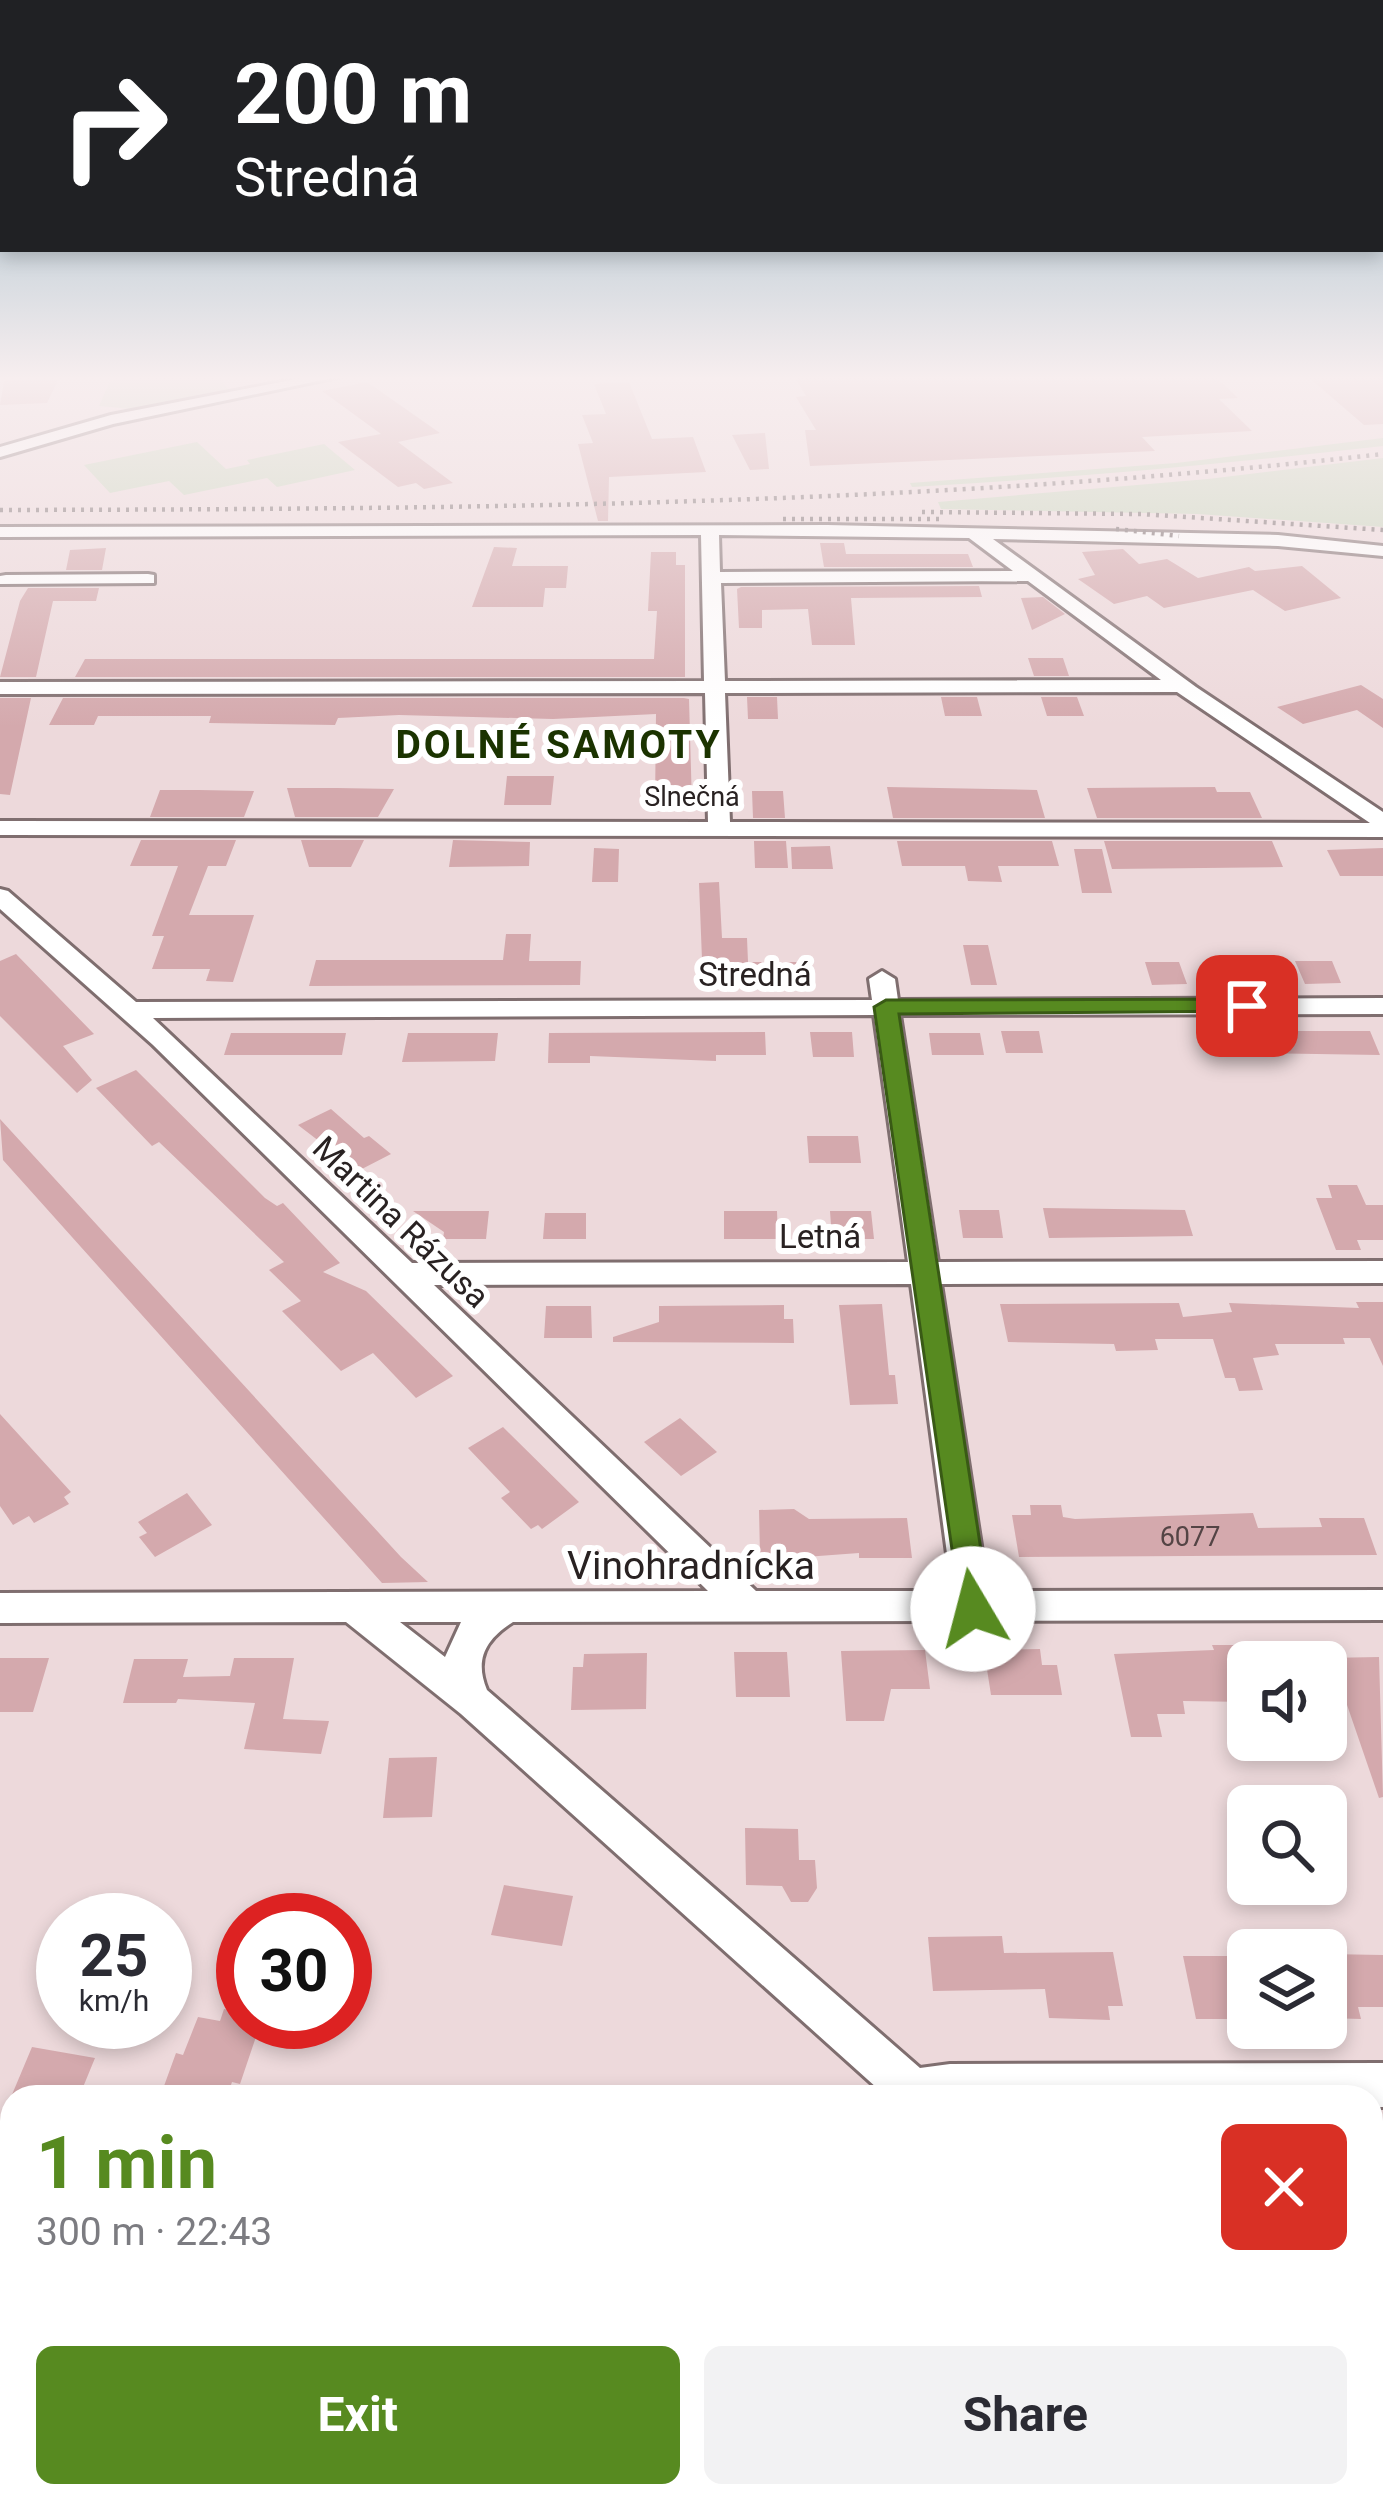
<!DOCTYPE html>
<meta charset="utf-8">
<style>
:root{--surface:#fff;--page:#f2f2f3;--text:#2b2b33;--muted:#7c7c81;--accent:#578a20}
body{margin:0;font-family:Roboto,sans-serif;background:var(--page);color:var(--text);height:100vh;display:flex;flex-direction:column;font-size:45px;white-space:nowrap}
*{box-sizing:border-box;margin:0}
p{font-size:39px;color:var(--muted)}
.icon{flex:none;width:66px;height:66px;fill:none;stroke:currentColor;stroke-width:2;stroke-linecap:round;stroke-linejoin:round}
.map{position:relative;flex:1;overflow:hidden}
.sheet{position:absolute;left:0px;top:2085px;width:1383px;height:423px;display:flex;flex-direction:column;background:var(--surface);border-radius:36px 36px 0 0;box-shadow:0 6px 18px #0003}
.sheet>*{flex:none}
.top-card{position:absolute;left:0px;top:0px;width:1383px;height:252px;box-shadow:0 6px 18px #0003;background:#202124;color:#fff;overflow:hidden}
.controls{position:absolute;left:1227px;top:1641px;display:grid;gap:24px}
.controls a{display:grid;place-items:center;width:120px;height:120px;border-radius:18px;background:var(--surface);box-shadow:0 6px 18px #0003;font-size:60px}
.speed{position:absolute;left:36px;top:1893px;display:flex;gap:24px;font-size:60px;font-weight:700;text-align:center}
.speed>*{display:grid;place-content:center;width:156px;height:156px;border-radius:50%;background:var(--surface);box-shadow:0 6px 18px #0003;line-height:1}
.speed small{font-size:30px;font-weight:400}
.speed .limit{border:18px solid #d22;background:#fff;color:#111}
.pin{position:absolute;display:grid;place-items:center;width:102px;height:102px;color:#fff;margin:-51px;border-radius:24px;box-shadow:0 6px 18px #0006}
.me{position:absolute;width:132px;margin:-66px;rotate:352deg;stroke-linejoin:round;filter:drop-shadow(0 0 9px #0008)}
.turn{display:flex;align-items:center;gap:42px;height:252px;padding:0 36px;font-size:54px}
.turn .icon{width:156px;height:156px;stroke-width:2.5}
.turn b{display:block;font-size:84px;line-height:102px}
.round{display:grid;place-items:center;flex:none;width:126px;height:126px;border-radius:18px;background:var(--page)}
.headline{display:flex;align-items:center;justify-content:space-between;height:204px;padding:0 36px}
h1{font-size:72px;font-weight:700;line-height:90px;color:var(--accent)}
.action{display:flex;gap:24px;margin-top:auto;padding:24px 36px}
.action a{flex:1;height:138px;border-radius:18px;background:var(--accent);color:#fff;font-size:48px;font-weight:700;line-height:138px;text-align:center}
.action a+a{background:var(--page);color:var(--text)}
.map>svg:first-child{display:block}
.green{fill:#c6d5bb}
.building{fill:#d4a9ad}
.lines{fill:none;stroke-linecap:round;stroke-linejoin:round}
.street-casing{stroke:#7f6e6f;stroke-width:6}
.street{fill:#fff;fill-rule:evenodd}
.rail{stroke:#726667;stroke-width:4.5;stroke-dasharray:3 6;stroke-linecap:butt}
.route{fill:#578a20;stroke:#395a15;stroke-width:3}
.labels{text-anchor:middle;dominant-baseline:central;stroke-width:12;stroke-linejoin:round;paint-order:stroke}
.far-street-label{font-size:27px;fill:#292222;stroke:#fff}
.number-label{font-size:27px;fill:#544445}
.street-label{font-size:33px;fill:#292222;stroke:#fff}
.far-district-label{font-size:39px;font-weight:bold;letter-spacing:3px;fill:#1b3300;stroke:#fff}
.near-street-label{font-size:39px;fill:#292222;stroke:#fff}
</style>
<div class="map">
<svg width="1383" height="2507" viewBox="0 0 1383 2507">
<rect width="100%" height="100%" fill="#edd9db"/>
<path class="green" d="M175,376H217L229,390L131,409L99,406L110,381Z
M1383,438V446C1226,464 1070,478 912,487L910,483L1176,463Z
M197,442L226,469L250,464L247,460L324,444L355,470L277,487L267,478L184,495L169,481L110,493L84,465Z
M1383,458V527L1197,514L941,509L938,502L1208,479Z"/>
<path class="building" d="M794,376H1215L1238,398L1219,399L1252,431L1142,437L1155,451L810,466L805,430H816L796,397L806,396Z
M1307,376H1383V424L1364,425Z
M58,380L47,403L0,405L4,381Z
M367,382L440,433L398,442L453,483L424,489L416,483L398,487L338,442L381,434L322,391Z
M629,382L652,439L693,437L706,472L609,477L608,521H598L578,444L593,443L582,415L606,414L594,384Z
M765,433L769,469L750,470L732,435Z
M820,543H844L846,554H968L973,567H824Z
M494,547L517,548L512,566H568L566,588H545L543,607H472Z
M106,548L102,570H66L70,550Z
M1123,549L1139,564L1167,559L1198,578L1249,567L1255,571L1302,566L1341,598L1285,611L1253,590L1164,608L1147,596L1114,604L1078,579L1095,575L1082,552Z
M651,552H676V565H685V677H75L85,659H654L657,611H648Z
M979,586L982,597L851,598L855,645H812L808,609L762,610V628H739L737,589L741,587Z
M28,588H99L96,601H53L36,677H0L20,601Z
M1043,597L1065,614L1032,630L1021,598Z
M1028,658H1063L1069,676H1034Z
M1361,685L1383,699V728L1357,710L1303,724L1277,707Z
M747,697H777L778,719H748Z
M941,697H977L982,716H945Z
M1041,697H1077L1084,716H1047Z
M0,698H31L10,795L0,794Z
M63,698H684L689,699L692,805H655L656,714L553,719L399,715L338,718L335,725L209,723L211,716H98L94,725H49Z
M507,776H554L551,805H504Z
M887,787L1037,790L1045,818H893Z
M1215,787L1217,792H1250L1262,818H1097L1087,788Z
M287,788H337L394,789L378,817H295Z
M160,790H199L254,791L244,817H150Z
M752,791H783L785,818H753Z
M141,840H236L226,866H208L189,915H254L233,982L206,981L210,969H152L164,936H152L178,866H130Z
M301,840H364L351,867H309Z
M453,840L530,842L529,866L449,867Z
M754,841H786L788,868H755Z
M897,841H1052L1059,866H998L1002,882L968,881L965,866H902Z
M1104,841H1272L1283,867L1112,869Z
M830,846L833,869H792L791,847Z
M594,848L619,849L618,882H592Z
M1383,848V876H1340L1327,850Z
M1074,849H1102L1112,893H1082Z
M719,882L722,938H747L748,962H798L801,985H703L699,883Z
M506,934H531L529,961H581L580,985L309,986L316,960H503Z
M963,945H988L997,985H971Z
M16,954L94,1034L63,1046L92,1080L77,1093L0,1016V961Z
M1295,961H1332L1341,983L1305,984Z
M1145,962H1179L1187,984L1152,985Z
M1001,1031H1039L1043,1053H1006Z
M1244,1031H1370L1380,1055L1252,1053Z
M765,1032L766,1055H716V1061L590,1056V1063H548L549,1033Z
M810,1032H852L854,1057H813Z
M231,1033H346L342,1055H224Z
M408,1033H498L495,1061L402,1062Z
M929,1033H980L984,1055H932Z
M136,1070L265,1198L277,1206L283,1203L340,1263L323,1272L366,1291L453,1376L416,1398L373,1353L341,1371L282,1311L301,1301L269,1270L284,1262L159,1142L152,1146L96,1088Z
M331,1109L364,1138L369,1136L391,1154L358,1171L298,1125Z
M0,1119L401,1557L428,1582L382,1583L3,1160Z
M807,1136H858L861,1163H809Z
M1328,1185H1357L1366,1205H1383V1240H1357L1361,1250H1336L1316,1198H1332Z
M1043,1208L1185,1210L1193,1236L1049,1238Z
M959,1210H999L1003,1238H963Z
M413,1211H489L486,1239H443L444,1232Z
M724,1211H777L778,1239H724Z
M830,1211H871L874,1239H832Z
M545,1213H586V1239H543Z
M1356,1302H1383V1366L1370,1338H1343L1345,1344H1275L1279,1355L1253,1358L1263,1390L1239,1391L1235,1378H1225L1213,1339H1155L1158,1350L1116,1351L1114,1344L1008,1342L1000,1304L1179,1303L1183,1317L1232,1312L1229,1303L1359,1308Z
M882,1304L889,1375H895L898,1404L850,1405L839,1305Z
M784,1305V1319H793L794,1343L613,1342V1337L659,1322V1306Z
M546,1306H591L592,1338H544Z
M0,1414L71,1492L64,1497L69,1504L34,1523L29,1516L13,1525L0,1506Z
M680,1418L717,1452L681,1476L644,1442Z
M503,1427L579,1502L542,1529L538,1525L531,1529L501,1498L510,1492L468,1448Z
M187,1493L212,1525L155,1557L139,1537L147,1533L138,1522Z
M1030,1505H1061L1063,1517L1075,1519L1253,1513L1258,1528L1322,1527L1319,1518H1364L1377,1555L1019,1557L1012,1515H1031Z
M794,1509L809,1519L907,1518L912,1558H859V1553L778,1559L777,1554H760L759,1510Z
M1212,1645H1248V1702L1183,1701L1185,1714H1157L1162,1737H1131L1114,1654L1214,1650Z
M1040,1649L1042,1665H1057L1062,1695H991L984,1650Z
M925,1650L930,1689H891L884,1721H846L841,1651Z
M734,1652H787L790,1697H736Z
M647,1653L646,1709L571,1710L573,1667H583L584,1654Z
M1379,1657L1383,1797L1379,1798L1346,1702H1326V1658Z
M0,1658H49L33,1712H0Z
M234,1658H294L283,1719L329,1721L321,1754L244,1749L255,1703L178,1699L176,1703H123L134,1659H188L183,1677L230,1676Z
M437,1757L432,1817L383,1818L389,1758Z
M745,1828L798,1829L799,1860H815L817,1888L808,1902H791L782,1886L746,1885Z
M504,1885L573,1896L562,1946L491,1935Z
M1002,1936L1004,1953L1113,1952L1123,2006H1108L1110,2020L1049,2018L1045,1989L933,1991L928,1937Z
M1326,1954L1383,1955V2007H1358L1361,2019L1326,2018Z
M1183,1956H1248V2019H1196Z
M224,2009L243,2013V2022H261L240,2084L232,2082L227,2097H160L176,2053L183,2055L198,2017L220,2021Z
M32,2047L95,2058L79,2097H11Z"/>
<g class="lines">
<defs>
<path id="street" d="M312,376H342L113,424L0,457V447L111,415Z
M827,525L1278,535L1383,546V556L1278,546L993,539L1196,687L1383,812V837L0,835V821L708,822L705,693L0,694V682L704,681L701,535L0,537V527ZM719,535L969,538L1013,571L720,572ZM1028,581L1161,680L725,681L721,583ZM1177,692L1370,823L730,822L725,693Z
M148,574L154,575V583L0,584V576L6,575Z
M0,889L8,891L136,1002L872,1000L869,979L882,971L895,979L898,1000L1383,998V1014L900,1015L938,1262L1383,1261V1283L941,1284L988,1591L1383,1590V1620L513,1622C486,1639 474,1659 487,1690L920,2068L950,2064L1383,2063V2107H1371V2097H887L461,1714L346,1622L0,1623V1593L708,1591L153,1045L0,909ZM874,1015L908,1262L412,1263L153,1018ZM911,1284L952,1591H756L434,1285ZM400,1622H461L445,1657Z
M0,2161L12,2163V2209L0,2207Z
M1371,2453L1383,2458V2507H1365L1352,2496H1371Z"/>
</defs>
<use href="#street" class="street-casing"/>
<use href="#street" class="street"/>
<path class="rail" d="M0,510C463,509 923,506 1383,454
M922,512L1141,514L1383,530
M783,519H939
M1116,529L1179,536"/>
</g>
<linearGradient id="sky" x2="0" y2="1"><stop stop-color="#81aabc"/><stop offset="0.52" stop-color="#f7eeef"/><stop offset="1" stop-color="#f7eeef" stop-opacity="0"/></linearGradient>
<rect width="1383" height="727" fill="url(#sky)"/>
<path class="route" d="M1247,999L1256,1001V1011L899,1014L990,1609L985,1619L973,1623L962,1619L874,1007L886,1000Z"/>
<g class="labels">
<g class="far-street-label">
<text x="692" y="797">Slnečná</text>
</g>
<g class="number-label">
<text x="1190" y="1537">6077</text>
</g>
<g class="street-label">
<text x="755" y="974">Stredná</text>
<text transform="translate(401 1222) rotate(44)">Martina Rázusa</text>
<text x="820" y="1236">Letná</text>
</g>
<g class="far-district-label">
<text x="559" y="745">DOLNÉ SAMOTY</text>
</g>
<g class="near-street-label">
<text x="691" y="1566">Vinohradnícka</text>
</g>
</g>
</svg>
<div class="controls">
<a><svg class="icon" aria-label="sound" viewBox="0 0 24 24"><path d="M4 9h4l5-4v14l-5-4H4zM17 9q2 3 0 6"/></svg></a>
<a><svg class="icon" aria-label="search" viewBox="0 0 24 24"><circle cx="10" cy="10" r="6"/><path d="M15 15l6 6"/></svg></a>
<a><svg class="icon" aria-label="layers" viewBox="0 0 24 24"><path d="M12 4l9 5-9 5-9-5zM3 14l9 5 9-5"/></svg></a>
</div>
<div class="speed"><div>25<small>km/h</small></div><div class="limit">30</div></div>
<div class="pin" style="left:1247px;top:1006px;background:#d93025"><svg class="icon" aria-label="arrive" viewBox="0 0 24 24"><path d="M6 21V4h12l-3 4 3 4H6"/></svg></div>
<svg class="me" style="left:973px;top:1609px" viewBox="-20 -20 40 40"><circle r="19" fill="#fff"/><path d="M0-13L10 11 0 6-10 11z" fill="#578a20"/></svg>
<div class="top-card">
<div class="turn"><svg class="icon" aria-label="right" viewBox="0 0 24 24"><path d="M7 20v-9h11M14 6l5 5-5 5"/></svg><div><b>200 m</b>Stredná</div></div>
</div>
<section class="sheet">
<div class="headline"><div><h1>1 min</h1><p>300 m · 22:43</p></div><a class="round" style="background:#d93025;color:#fff"><svg class="icon" aria-label="close" viewBox="0 0 24 24"><path d="M6 6l12 12M18 6L6 18"/></svg></a></div>
<div class="action"><a>Exit</a><a>Share</a></div>
</section>
</div>
